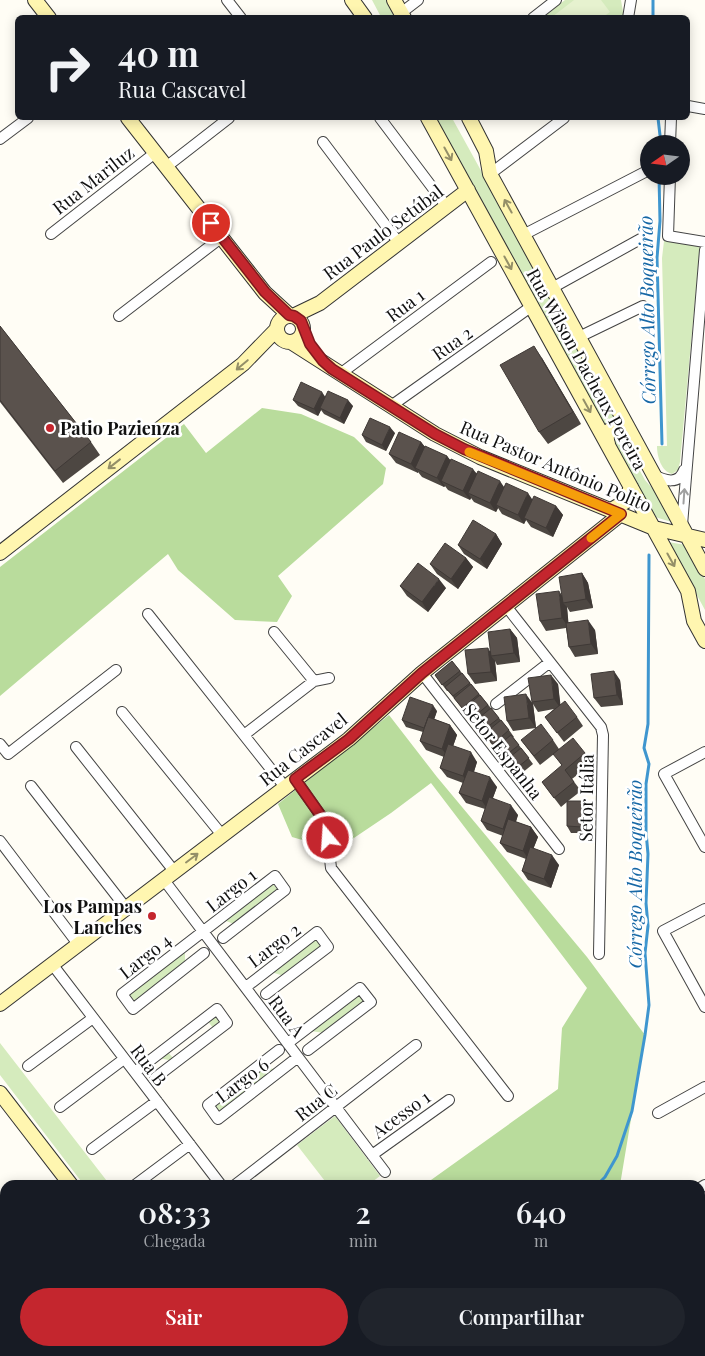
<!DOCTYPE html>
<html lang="pt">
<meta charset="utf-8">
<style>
:root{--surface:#171b24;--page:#20242c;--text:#f1f3f6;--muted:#9ea1a6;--accent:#c4262e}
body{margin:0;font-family:"Playfair Display",serif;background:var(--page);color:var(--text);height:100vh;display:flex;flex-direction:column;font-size:19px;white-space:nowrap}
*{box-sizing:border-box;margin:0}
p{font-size:16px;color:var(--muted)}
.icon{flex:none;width:28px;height:28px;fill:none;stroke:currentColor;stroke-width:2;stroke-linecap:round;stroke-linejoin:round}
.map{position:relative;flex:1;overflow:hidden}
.panel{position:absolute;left:0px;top:1180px;width:705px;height:176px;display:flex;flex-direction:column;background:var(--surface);border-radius:15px 15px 0 0;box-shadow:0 2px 12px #0003}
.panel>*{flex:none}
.top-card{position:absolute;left:15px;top:15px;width:675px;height:105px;border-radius:8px;box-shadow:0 2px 12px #0003;background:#171b24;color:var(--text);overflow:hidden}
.needle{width:32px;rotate:256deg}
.buttons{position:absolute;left:640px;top:135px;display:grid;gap:10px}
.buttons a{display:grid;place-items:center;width:50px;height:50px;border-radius:50%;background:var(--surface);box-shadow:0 2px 12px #0003;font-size:25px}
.pin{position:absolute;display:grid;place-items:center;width:42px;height:42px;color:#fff;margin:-21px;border:2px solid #fff;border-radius:50%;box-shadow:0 1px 5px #0007}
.me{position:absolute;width:55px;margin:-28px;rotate:342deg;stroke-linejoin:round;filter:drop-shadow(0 0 4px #0008)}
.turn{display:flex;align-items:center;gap:18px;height:105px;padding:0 20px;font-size:22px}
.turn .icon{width:65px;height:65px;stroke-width:2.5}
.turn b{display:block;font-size:35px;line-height:42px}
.eta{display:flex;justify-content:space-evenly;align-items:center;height:85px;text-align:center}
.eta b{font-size:30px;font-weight:600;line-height:35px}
.action{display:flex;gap:10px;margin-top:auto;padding:10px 20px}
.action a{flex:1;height:58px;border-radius:30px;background:var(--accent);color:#fff;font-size:20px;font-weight:600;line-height:58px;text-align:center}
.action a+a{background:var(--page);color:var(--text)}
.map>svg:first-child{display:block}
.green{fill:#d5ebbd}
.forest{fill:#b9dc9c}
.pitch{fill:#e6f2cf}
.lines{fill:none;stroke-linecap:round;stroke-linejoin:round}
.stream{stroke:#3f96cf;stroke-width:3}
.street-casing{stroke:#444;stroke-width:12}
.secondary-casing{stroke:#333;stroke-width:16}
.street{stroke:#fff;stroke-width:10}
.secondary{stroke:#fff6b0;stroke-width:14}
.wall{fill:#4d4742}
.shaded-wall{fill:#3f3936}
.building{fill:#5a524d;stroke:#3f3936}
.oneway{stroke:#948f68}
.oneway2{stroke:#a0a0a0}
.route-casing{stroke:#7f191e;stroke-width:12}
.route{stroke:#c4262e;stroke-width:9}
.slow{stroke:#f59e0b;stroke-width:9}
.poi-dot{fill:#c4262e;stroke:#fff;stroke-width:2}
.labels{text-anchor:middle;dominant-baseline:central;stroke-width:5;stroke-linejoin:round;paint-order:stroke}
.street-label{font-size:18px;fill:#111;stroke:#fff}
.poi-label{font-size:18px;font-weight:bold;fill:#111;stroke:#fff;text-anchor:start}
.water-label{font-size:19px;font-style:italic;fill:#1768a6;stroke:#fff}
</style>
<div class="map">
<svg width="705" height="1356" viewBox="0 0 705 1356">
<rect width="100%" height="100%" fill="#fffdf5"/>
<path class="green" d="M372,0H388L398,17H381Z
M565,0H621L624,18H542Z
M436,118H452L619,421L610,422L603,426Z
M664,241L700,246L680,462L678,470L672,474C661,471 657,456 657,446H667L662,258Z
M619,433L645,480L661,498L675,523L655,517L611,440L614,435Z
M668,542L686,545L705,579V610Z
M273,884L277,889L234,924L226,921Z
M316,937L323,946L284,976L271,972Z
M185,950V964L133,1003L127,995Z
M360,992L367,1002L325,1033L310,1031Z
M216,1014L223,1023L174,1061L158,1058L167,1051L173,1058L213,1028L207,1020Z
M0,1043L110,1185H84L0,1075Z
M261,1068L277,1069L218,1114L212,1106Z
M335,1116L380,1176L368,1185H328L297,1145Z"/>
<path class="forest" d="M262,408L301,414L354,437L386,468L383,484L278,576L292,596L277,622L235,620L178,570L168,554L0,696V567L184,424L206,453Z
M389,715L437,777L587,957L645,1035L620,1185H424L558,1089L562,1028L587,988L431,783L391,813L345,844H316L292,837L278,804Z
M362,1351H576L575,1356H365Z"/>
<path class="pitch" d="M574,0H601L610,12L603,17H552Z"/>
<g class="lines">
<path class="stream" d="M653,0V18
M658,118L661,144
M659,176L660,221L657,258L662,444
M597,1185L605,1177L617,1156L632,1111L645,1035L649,1005L645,953L648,926L646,903L648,854L646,832V784L649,764L644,748L648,724L649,555
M504,1356L505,1351"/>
<defs>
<path id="street" d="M227,0L241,18
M401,13L418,0
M533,18L556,0
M628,18L631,0
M688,106L705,109
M380,118L447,207
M0,139L28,118
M323,142L399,243
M670,144L671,118
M166,167L229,118
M490,174L564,118
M670,176L668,236L705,242
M51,234L155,153
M523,235L645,172
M552,288L644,237
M119,316L222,237
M579,337L643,306
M340,374L491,262
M391,406L532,306
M654,475C665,481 679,485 684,470
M682,525L705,250
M506,606L601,727L603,735L599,954
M148,614L285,787
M274,632L314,681
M422,673L559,849
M496,704L550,662
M122,712L222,835
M244,735L314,681L329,678
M0,744L8,754L116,670
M76,747L174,871
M705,752L664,774L705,847
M295,779L326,823L331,868L508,1096
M31,786L126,908
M0,841L78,944
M164,880L385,1172
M705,909L663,931L705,1007
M204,953L133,1009L122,994L275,876L285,890L223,938
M52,964L221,1185
M246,987L317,932L328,947L266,994
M288,1043L360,988L371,1002L308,1050
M279,1050L208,1105L218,1119L298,1057
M28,1066L93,1018
M135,1072L217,1009L227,1023L155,1078
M60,1107L124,1059
M658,1113L705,1087
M92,1149L157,1101
M372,1155L449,1100
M135,1185L190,1144
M235,1185L416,1045
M700,1188L705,1185
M700,1296L705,1299
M253,1351L256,1356L262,1351
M625,1351L633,1356
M114,1356L120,1351
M131,1356L138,1351
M342,1356L348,1351"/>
<path id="secondary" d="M35,0L49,18
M352,0L365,18
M394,0L404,18
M128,118L265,293L289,315
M428,118L688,591L694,621L705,641
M469,118L486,151L490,174L705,569
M277 329a13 13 0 1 1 26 0a13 13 0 1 1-26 0Z
M293,316L320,303L468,190
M291,342L435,434L480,457L654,528L705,540
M608,444C604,433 611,425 623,426L630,432
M611,510L625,502L631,487
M0,553L243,364L276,330
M0,1004L349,739L422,673L621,514
M0,1093L71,1185
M199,1351L203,1356"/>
</defs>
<use href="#street" class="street-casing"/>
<use href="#secondary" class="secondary-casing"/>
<use href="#street" class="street"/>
<use href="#secondary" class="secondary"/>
</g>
<path class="wall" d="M0,326L91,442L100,455L63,483L0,402Z
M542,358L581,424L548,444L539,432Z
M325,397L353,406L344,424L324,414L321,410L318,416L298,406L293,400Z
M395,433L386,451L366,442L362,435Z
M421,442L425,447L447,456L450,460L504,487L532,500L556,506L563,515L553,537L531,527L526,520L524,524L502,514L498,508L496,512L474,502L471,498L470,500L448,490L445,486L444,487L422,477L418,472V473L396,463L389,454Z
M496,534L502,544L487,569L464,554L458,545Z
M466,558L473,567L458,589L437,574L430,564Z
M582,573L588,583L593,608L570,612L567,607L568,623L595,630L598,654L575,657L569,647L566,628L546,631L540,621Z
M400,586L446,588L428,612L407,596Z
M510,629L517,638L520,662L497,665L495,661L497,681L475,684L468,674L490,652Z
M452,661L509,730L514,737H513L533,764L516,778L487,738L448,691H447L435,675Z
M620,680L623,705L601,707L594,698Z
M558,684L560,705L577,717L583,726L564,742L545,717L554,709L538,712L533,704L536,728L513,731L507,721L532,702Z
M437,711L434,719L450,725L457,735L453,746L477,762L474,772L497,787L493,798L518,815L516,822L531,827L538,837L533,849L559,865L551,888L528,880L522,871L526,859L507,852L500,843L503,836L487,830L481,821L485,809L466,803L459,793L463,783L447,777L440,768L444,757L426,750L420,741L423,732L406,727L402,720Z
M521,740H553L559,749L585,753L592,763L572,779L581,791L568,801H583L587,808V833H571L567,826V802L561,807L542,782L562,766L554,754L540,765Z"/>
<path class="shaded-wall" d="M534,346L542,358L581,424L573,412Z
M322,392L326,398L320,408L321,410L318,416L314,409Z
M348,400L353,406L344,424L340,418Z
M390,427L395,433L386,451L382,445Z
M421,442L428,451L415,468L418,472V473L411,464Z
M447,456L454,465L441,481L445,486L444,487L437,478Z
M473,469L480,478L468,493L471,498L470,500L463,491Z
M500,481L506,490L496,505L498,508L496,512L490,503Z
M528,493L534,502L524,518L526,520L524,524L518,515Z
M556,506L563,515L553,537L546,528Z
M496,534L502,544L487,569L480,559Z
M466,558L473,567L458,589L451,579Z
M582,573L588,583L593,608L586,599Z
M439,579L446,588L428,612L422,602Z
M559,591L566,601L563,603L567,607L569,628L562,618Z
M588,620L595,630L598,654L591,644Z
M510,629L517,638L520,662L514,653Z
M488,648L493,656H491L495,661L497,681L491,672Z
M614,671L620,680L623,705L617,695Z
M551,675L558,684L561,709L554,699Z
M526,694L533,704L536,728L529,718Z
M433,705L437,711L429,735L424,728Z
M450,725L457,735L449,758L442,749Z
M471,752L477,762L469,786L463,776Z
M490,777L497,787L488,810L482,801Z
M583,801L587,808V833L582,827Z
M511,805L518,815L510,838L503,829Z
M531,827L538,837L529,860L523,851Z
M552,855L559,865L551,888L544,879Z"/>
<path class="building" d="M0,326L91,442L55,471L0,400Z
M534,346L573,412L539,432L500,365Z
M301,382L322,392L314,409L293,400Z
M328,391L348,400L340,418L320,408Z
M370,418L390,427L382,445L362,435Z
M399,432L421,442L411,464L389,454Z
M425,446L447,456L437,478L415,468Z
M451,459L473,469L463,491L441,481Z
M478,471L500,481L490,503L468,493Z
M506,483L528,493L518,515L496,505Z
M534,496L556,506L546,528L524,518Z
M473,520L496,534L480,559L458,545Z
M445,543L466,558L451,579L430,564Z
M418,563L439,579L422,602L400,586Z
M582,573L586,599L563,603L559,577Z
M559,591L562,618L540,621L536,594Z
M588,620L591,644L569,647L566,623Z
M510,629L514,653L491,656L488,632Z
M488,648L491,672L468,674L465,650Z
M452,661L460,671L442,685L435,675Z
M614,671L617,695L594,698L591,674Z
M462,673L470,683L453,696L445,687Z
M551,675L554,699L532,702L528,678Z
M471,684L479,694L462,708L454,698Z
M526,694L529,718L507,721L504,697Z
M480,695L488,705L471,719L463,709Z
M410,697L433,705L424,728L402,720Z
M565,701L577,717L557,733L545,717Z
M491,708L499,718L482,731L474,722Z
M428,717L450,725L442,749L420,741Z
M501,720L509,730L493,744L484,734Z
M541,724L553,740L534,756L521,740Z
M511,735L519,745L502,758L494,749Z
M573,738L585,753L565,770L574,782L554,798L542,782L562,765L553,754Z
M448,744L471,752L463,776L440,768Z
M521,748L529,758L512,772L504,762Z
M468,770L490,777L482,801L459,793Z
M489,797L511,805L503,829L481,821Z
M567,801H583L582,827L567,826Z
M508,819L531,827L523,851L500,843Z
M530,847L552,855L544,879L522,871Z"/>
<defs><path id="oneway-shaft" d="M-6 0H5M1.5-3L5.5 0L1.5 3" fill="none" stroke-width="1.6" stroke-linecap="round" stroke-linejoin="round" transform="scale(1.25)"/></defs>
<g class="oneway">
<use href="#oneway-shaft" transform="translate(448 154) rotate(61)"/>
<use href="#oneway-shaft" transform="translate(508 206) rotate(-119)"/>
<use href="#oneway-shaft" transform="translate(508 263) rotate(61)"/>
<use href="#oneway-shaft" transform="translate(242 365) rotate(140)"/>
<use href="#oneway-shaft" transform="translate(587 406) rotate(61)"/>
<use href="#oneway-shaft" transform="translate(114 464) rotate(142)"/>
<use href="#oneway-shaft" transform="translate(671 560) rotate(61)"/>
<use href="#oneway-shaft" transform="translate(192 858) rotate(-37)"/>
</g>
<use class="oneway2" href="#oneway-shaft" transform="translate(684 496) rotate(-86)"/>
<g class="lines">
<defs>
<path id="route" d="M211,223L265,292L289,315L294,316L301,321L310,344L323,361L332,369L435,434L464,449L621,514L422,673L349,739L295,779L326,823L328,838"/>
</defs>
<use href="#route" class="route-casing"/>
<use href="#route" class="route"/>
<path class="slow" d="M469,452L621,514L591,538"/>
</g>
<g class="poi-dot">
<circle cx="50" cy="428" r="5"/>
<circle cx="152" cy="916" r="5"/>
</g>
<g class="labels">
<g class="street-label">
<text transform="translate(93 180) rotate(-38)">Rua Mariluz</text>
<text transform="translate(383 232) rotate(-37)">Rua Paulo Setúbal</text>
<text transform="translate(405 305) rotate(-37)">Rua 1</text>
<text transform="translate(452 343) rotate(-35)">Rua 2</text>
<text transform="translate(587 369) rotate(61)">Rua Wilson Dacheux Pereira</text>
<text transform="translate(556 466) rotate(23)">Rua Pastor Antônio Polito</text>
<text transform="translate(303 749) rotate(-38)">Rua Cascavel</text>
<text transform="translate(503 751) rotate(52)">Setor Espanha</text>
<text transform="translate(586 798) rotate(-89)">Setor Itália</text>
<text transform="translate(231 890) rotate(-38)">Largo 1</text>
<text transform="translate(274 945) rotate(-37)">Largo 2</text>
<text transform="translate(145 956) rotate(-38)">Largo 4</text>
<text transform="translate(287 1016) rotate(53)">Rua A</text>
<text transform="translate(149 1065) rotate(53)">Rua B</text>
<text transform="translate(242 1080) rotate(-37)">Largo 6</text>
<text transform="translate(316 1102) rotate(-38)">Rua C</text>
<text transform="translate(401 1114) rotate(-36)">Acesso 1</text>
</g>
<g class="poi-label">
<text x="60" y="428">Patio Pazienza</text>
<text x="142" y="906" text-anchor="end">Los Pampas<tspan x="142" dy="21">Lanches</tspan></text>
</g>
<g class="water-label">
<text transform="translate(646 310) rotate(-91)">Córrego Alto Boqueirão</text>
<text transform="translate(634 874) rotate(-90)">Córrego Alto Boqueirão</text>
</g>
</g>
</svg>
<div class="buttons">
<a><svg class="needle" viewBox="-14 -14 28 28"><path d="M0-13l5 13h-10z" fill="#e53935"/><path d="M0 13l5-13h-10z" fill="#9ea1a6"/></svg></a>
</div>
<div class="pin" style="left:211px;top:223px;background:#d93025"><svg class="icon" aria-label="arrive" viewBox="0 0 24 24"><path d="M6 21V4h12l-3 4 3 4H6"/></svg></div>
<svg class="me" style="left:328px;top:838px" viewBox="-20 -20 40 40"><circle r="17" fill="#c4262e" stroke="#fff" stroke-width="3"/><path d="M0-11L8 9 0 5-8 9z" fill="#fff"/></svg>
<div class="top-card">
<div class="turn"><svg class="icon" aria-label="right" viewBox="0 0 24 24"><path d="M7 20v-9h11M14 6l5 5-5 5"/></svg><div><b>40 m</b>Rua Cascavel</div></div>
</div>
<section class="panel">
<div class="eta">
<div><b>08:33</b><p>Chegada</p></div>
<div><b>2</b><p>min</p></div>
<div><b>640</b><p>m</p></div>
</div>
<div class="action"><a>Sair</a><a>Compartilhar</a></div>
</section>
</div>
